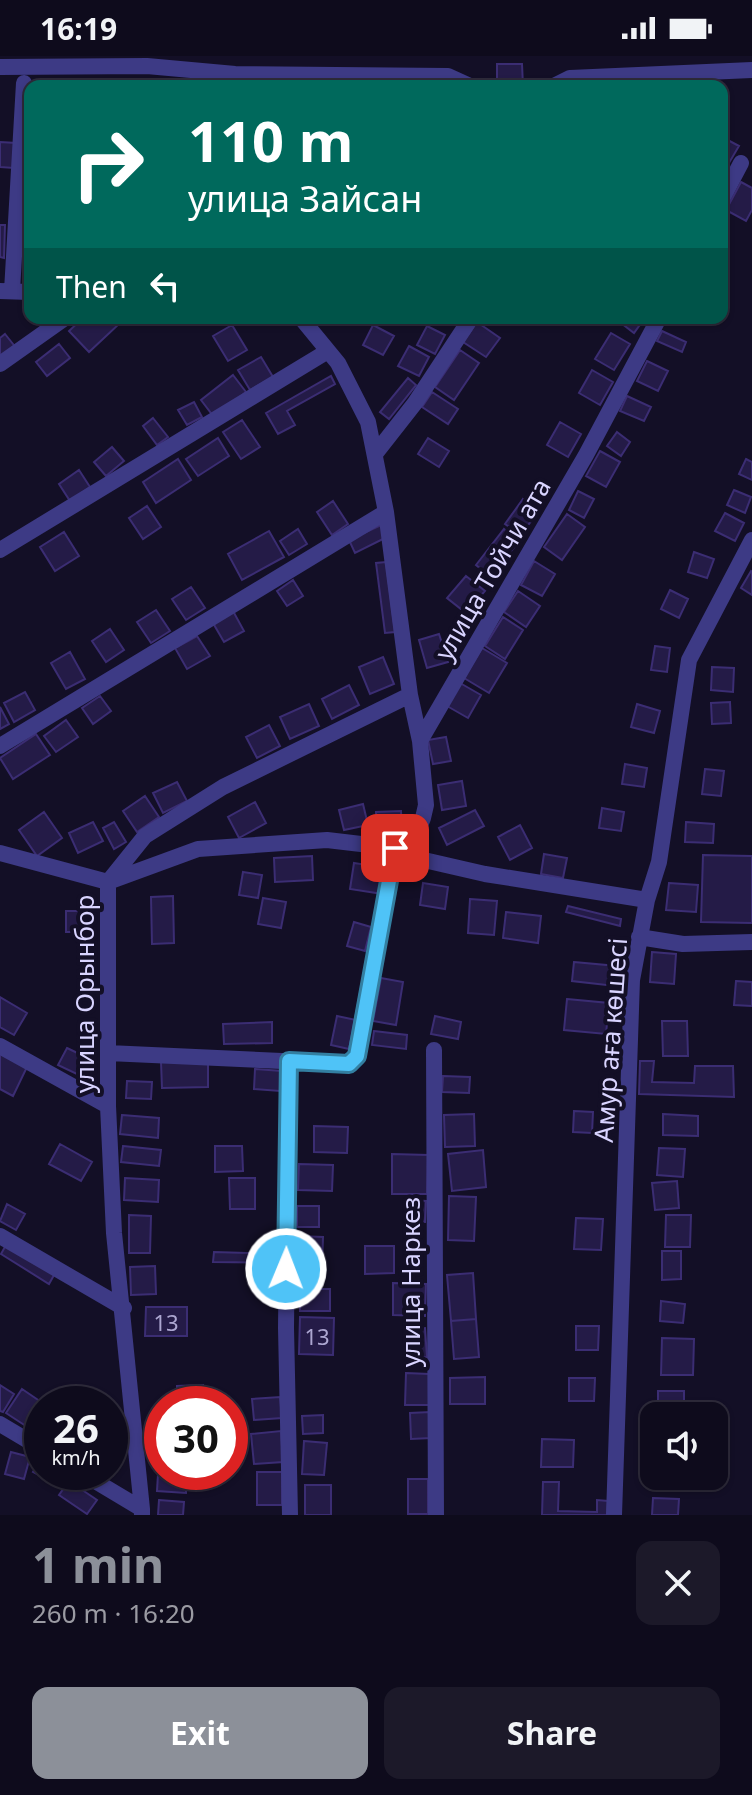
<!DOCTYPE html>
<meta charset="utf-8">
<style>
:root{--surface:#0e0b1c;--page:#1c1929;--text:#f1f3f6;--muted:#9b9ba3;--line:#2e2b3b;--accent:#8c9099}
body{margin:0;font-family:"Noto Sans",sans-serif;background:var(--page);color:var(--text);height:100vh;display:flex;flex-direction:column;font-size:30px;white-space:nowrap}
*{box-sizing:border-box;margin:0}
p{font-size:26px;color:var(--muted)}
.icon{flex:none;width:44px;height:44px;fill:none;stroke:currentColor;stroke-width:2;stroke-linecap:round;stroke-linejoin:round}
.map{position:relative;height:1459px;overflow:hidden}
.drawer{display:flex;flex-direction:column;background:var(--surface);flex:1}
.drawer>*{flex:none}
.top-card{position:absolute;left:24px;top:24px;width:704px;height:244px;border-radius:16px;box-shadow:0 2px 6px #0004,0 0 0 2px var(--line);background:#00695c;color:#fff;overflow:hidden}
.fabs{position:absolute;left:640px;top:1346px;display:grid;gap:16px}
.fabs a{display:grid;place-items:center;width:88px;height:88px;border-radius:16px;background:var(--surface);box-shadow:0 2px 6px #0004,0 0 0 2px var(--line);font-size:40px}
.speed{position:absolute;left:24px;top:1330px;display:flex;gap:16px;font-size:40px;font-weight:700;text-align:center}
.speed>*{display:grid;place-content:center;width:104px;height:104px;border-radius:50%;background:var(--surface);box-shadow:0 2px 6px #0004,0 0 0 2px var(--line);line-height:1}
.speed small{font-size:20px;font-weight:400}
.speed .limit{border:12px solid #d22;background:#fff;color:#111}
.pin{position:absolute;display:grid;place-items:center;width:68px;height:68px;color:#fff;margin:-34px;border-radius:16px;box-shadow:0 4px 12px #0006}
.me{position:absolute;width:88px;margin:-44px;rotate:1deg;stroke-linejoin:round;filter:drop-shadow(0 0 6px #0008)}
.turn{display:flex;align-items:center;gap:28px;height:168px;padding:0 32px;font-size:36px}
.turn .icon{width:104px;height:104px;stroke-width:2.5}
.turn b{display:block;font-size:56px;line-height:68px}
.then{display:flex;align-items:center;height:76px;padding:0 32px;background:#0003;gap:16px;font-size:30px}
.round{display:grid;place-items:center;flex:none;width:84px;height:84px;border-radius:16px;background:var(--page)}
.summary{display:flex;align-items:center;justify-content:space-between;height:136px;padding:0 32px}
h1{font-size:48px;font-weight:700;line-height:60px;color:var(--accent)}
.primary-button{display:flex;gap:16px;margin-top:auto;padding:16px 32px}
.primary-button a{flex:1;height:92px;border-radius:16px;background:var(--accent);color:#fff;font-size:32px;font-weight:700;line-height:92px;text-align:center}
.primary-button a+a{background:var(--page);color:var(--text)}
.status{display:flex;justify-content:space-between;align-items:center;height:56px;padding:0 40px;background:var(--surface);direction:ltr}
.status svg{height:22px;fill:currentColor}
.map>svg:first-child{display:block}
.building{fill:#241b47;stroke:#3b2d73;stroke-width:2}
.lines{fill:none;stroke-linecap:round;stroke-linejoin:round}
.minor{stroke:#3d3a85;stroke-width:16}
.route-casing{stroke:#337fa1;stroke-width:20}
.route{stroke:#4fc3f7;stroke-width:14}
.labels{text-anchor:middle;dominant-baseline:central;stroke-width:8;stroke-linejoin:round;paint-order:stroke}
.number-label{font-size:22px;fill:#aca6d1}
.street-label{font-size:26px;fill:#d9d4ff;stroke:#130f26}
</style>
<div class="status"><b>16:19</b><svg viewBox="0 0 49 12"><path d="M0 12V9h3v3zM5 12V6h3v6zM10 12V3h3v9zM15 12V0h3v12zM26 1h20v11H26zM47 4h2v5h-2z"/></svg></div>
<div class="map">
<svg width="752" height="1459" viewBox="0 0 752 1459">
<rect width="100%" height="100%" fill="#130f26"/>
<path class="building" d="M497,8H522L523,30H497Z
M722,81L739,90L726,112L722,110Z
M0,86L16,87L14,112L0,111Z
M741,126L752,132V154L746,165L726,154Z
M0,169H5L4,202L0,201Z
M83,262H114L119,268L89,296L69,275Z
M625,262H643L644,263L634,277L621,267Z
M477,266L500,282L486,301L463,286Z
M232,269L247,294L228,305L213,280Z
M373,269L394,280L383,299L363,289Z
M427,270L445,279L435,298L417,289Z
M662,275L686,286L682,296L657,285Z
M611,277L630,288L614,314L595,303Z
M5,278L17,293L0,305V282Z
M59,288L70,302L47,320L36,306Z
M409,290L429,301L419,320L398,310Z
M460,294L479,307L454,344L435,331Z
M261,301L273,321L250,334L238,314Z
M647,305L668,315L658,335L637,325Z
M592,314L613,326L600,349L579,337Z
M233,319L246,336L214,361L201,344Z
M331,320L335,328L287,355L295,369L278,378L266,357Z
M408,322L416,329L389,363L380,356Z
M432,336L458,353L448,368L422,351Z
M627,340L651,351L644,365L620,355Z
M194,346L202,361L187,369L178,354Z
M153,362L168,381L157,389L143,370Z
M242,364L260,391L241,403L223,376Z
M560,366L581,378L568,401L547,389Z
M617,376L630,386L621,400L607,390Z
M218,382L229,400L198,420L186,403Z
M428,382L449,395L439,411L418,398Z
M112,391L124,405L106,420L94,406Z
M600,395L620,406L606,431L586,420Z
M178,403L191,424L156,447L143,426Z
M746,403L752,406V424L739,418Z
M79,414L90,431L70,445L59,428Z
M734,434L751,441L745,457L727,449Z
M578,435L594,443L584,462L569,454Z
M523,443L539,454L521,479L505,468Z
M333,445L348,468L332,479L317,456Z
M147,450L161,471L143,483L129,462Z
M725,457L744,467L735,485L715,475Z
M567,458L585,471L562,504L544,491Z
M381,469L387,481L355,497L349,484Z
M298,473L307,488L289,499L280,485Z
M504,473L519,485L491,521L476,509Z
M269,475L284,501L242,524L228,498Z
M64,476L79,500L55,515L40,491Z
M694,496L714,503L707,522L688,516Z
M534,505L555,518L542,540L521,529Z
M386,506L395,576L385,577L376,507Z
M751,515L752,516V539L741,532Z
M466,520L485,535L466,557L447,542Z
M293,524L303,540L287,550L277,535Z
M191,531L205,552L186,564L172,543Z
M670,534L688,543L679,562L661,553Z
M518,535L540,550L526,571L504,556Z
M156,554L170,575L151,587L137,566Z
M233,555L244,575L224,586L213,567Z
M503,561L523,574L505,603L485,590Z
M110,573L124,594L106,606L92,585Z
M439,578L448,606L427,612L419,584Z
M197,580L210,600L187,613L175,592Z
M655,590L670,592L667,616L651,614Z
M482,592L507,607L489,637L464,622Z
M70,596L85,623L66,633L51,607Z
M383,601L394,628L370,638L359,611Z
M712,611L734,612L733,636L711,634Z
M460,627L481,639L468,662L447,650Z
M349,629L359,649L332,663L322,643Z
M25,636L35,654L14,666L4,647Z
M100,640L111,655L93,668L82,652Z
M730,646L731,667L712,668L711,647Z
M309,648L319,670L290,683L280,661Z
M637,648L660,655L654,677L631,671Z
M0,651L9,668L0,673Z
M66,664L78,681L56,696L44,680Z
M269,669L280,690L257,702L246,681Z
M36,678L50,699L13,723L0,702Z
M446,681L451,705L433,708L428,684Z
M625,708L647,712L644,731L622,728Z
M705,713L724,715L721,740L702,738Z
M462,725L466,750L442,754L438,729Z
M177,726L187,745L163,757L153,737Z
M145,740L159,761L137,776L123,755Z
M255,746L266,767L239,782L228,761Z
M363,748L368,769L344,774L339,754Z
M602,752L624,756L621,775L599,772Z
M475,754L484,770L447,789L439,772Z
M401,755L402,779L377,780L376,756Z
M44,756L62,782L37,800L19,774Z
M93,766L103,785L78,797L69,777Z
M114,766L126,786L114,793L103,772Z
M686,766L714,768L713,787L685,786Z
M520,769L532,792L510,804L498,781Z
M544,798L567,802L563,822L541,818Z
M703,799L752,800V867L701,866Z
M312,800L313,824L275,826L274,802Z
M354,807L387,812L383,838L350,833Z
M243,816L262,819L258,842L239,839Z
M423,827L448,831L445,853L420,849Z
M669,827L698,829L696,856L666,854Z
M173,840L174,887L152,888L151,841Z
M263,842L286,846L281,872L258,868Z
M470,843L497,845L494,879L468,877Z
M568,850L621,863L620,870L566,856Z
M66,855H89L88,876H66Z
M506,856L541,860L538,887L503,882Z
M354,866L371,871L365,895L347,890Z
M652,896L676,898L674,928L650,926Z
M574,906L617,910L615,930L572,925Z
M381,922L403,926L396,969L373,965Z
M736,925L752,926V950L734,949Z
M0,941L27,957L14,979L0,971Z
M567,943L609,947L606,978L564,974Z
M337,960L356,964L349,993L331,989Z
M435,960L461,966L458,983L431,978Z
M662,965H687L688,1000H663Z
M272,966V987L224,988L223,968Z
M374,975L407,979L406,993L372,989Z
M67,992L90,1003L81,1020L58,1009Z
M0,998L27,1011L13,1040L0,1033Z
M640,1005H654L652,1026L694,1027L695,1010H733L734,1041L639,1038Z
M161,1006H208V1031L162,1032Z
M255,1013L282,1015L280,1035L254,1033Z
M443,1020L470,1021L469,1037L442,1036Z
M127,1025L152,1026L151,1043L126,1042Z
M574,1055L593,1056L592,1077L573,1076Z
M474,1058L475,1090L445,1091L444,1059Z
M663,1058L698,1060V1080L663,1079Z
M122,1059L159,1062L158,1082L120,1078Z
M314,1070L348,1071L347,1097L314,1096Z
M60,1088L92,1106L81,1125L49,1108Z
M123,1090L161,1094L159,1110L121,1106Z
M215,1090H242L243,1115L215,1116Z
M659,1092L685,1093L683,1121L657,1119Z
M483,1094L486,1131L452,1135L448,1098Z
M392,1098L428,1099L427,1138H392Z
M299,1108L333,1109L332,1135L298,1134Z
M125,1122L159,1124L158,1146L124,1144Z
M229,1122H255V1153H230Z
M677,1125L679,1152L655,1154L652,1127Z
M449,1140L476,1141L474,1185L448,1184Z
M408,1144L426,1145L425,1166L407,1165Z
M7,1148L25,1158L16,1174L0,1165Z
M297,1150H319V1171H297Z
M129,1159L151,1160L150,1197H129Z
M666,1159H691L690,1191H665Z
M576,1162L603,1163L601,1194L574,1193Z
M297,1180L323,1181L322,1215H297Z
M6,1189L54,1219L49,1228L1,1198Z
M365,1190H394V1217L365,1218Z
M662,1195H681V1223L662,1224Z
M214,1196L283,1198V1207L213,1206Z
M155,1210L156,1238L131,1239L130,1211Z
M473,1217L476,1263L451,1265L447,1219Z
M393,1227L426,1228L425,1260L393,1259Z
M300,1233H330V1255H300Z
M661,1245L685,1248L683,1267L660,1265Z
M146,1251H187V1280H145Z
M300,1261L334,1262L333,1299L299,1298Z
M476,1263L479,1301L454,1303L451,1265Z
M576,1270H599L598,1294H576Z
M425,1272L427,1301L410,1302L408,1274Z
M662,1282L694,1283L693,1319H661Z
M406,1317L429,1318V1349H405Z
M485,1321V1348H450V1322Z
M569,1322H595L594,1345H569Z
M0,1329L14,1338L3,1356L0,1355Z
M203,1329V1348H178L177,1330Z
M22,1333L44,1348L42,1366L35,1376L6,1357Z
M658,1335H684V1352H658Z
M280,1341L282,1362L254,1364L252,1343Z
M430,1356L431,1382L411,1383L410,1357Z
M323,1359V1377L303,1378L302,1360Z
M281,1375L283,1406L254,1408L251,1378Z
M542,1383L574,1384L573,1411H541Z
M304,1385L327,1387L324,1419L302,1418Z
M11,1396L30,1401L24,1423L5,1418Z
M159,1401H162V1416H187L186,1437L157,1435Z
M38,1408L42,1416L56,1418L51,1426L33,1416Z
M257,1416H282V1449H257Z
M655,1420H680L679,1429L655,1428Z
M408,1423H428V1458H408Z
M69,1425L97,1444L87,1458L59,1439Z
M543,1426H559L558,1455L597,1456V1444L608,1445L607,1459H542Z
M305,1429H331V1459H305Z
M653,1442L679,1443L678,1459H652Z
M159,1444L184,1446L183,1459H158Z"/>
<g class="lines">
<path class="minor" d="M0,11L147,10L235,18L448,20L470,30
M554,30L570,22L752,14
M722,143L741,107
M0,235L30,236
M12,235L24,27
M301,262L338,307L368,366L386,456L410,639L420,685
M0,308L65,262
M375,398L415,347L471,262
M0,494L328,295
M0,690L386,456
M0,797L108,826L198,793L327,784L395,792L424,804L485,818L647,844
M408,797L423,762L426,749L420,685L586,399L659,262
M639,881L683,888L752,886
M0,990L108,1050
M434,994L436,1459
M108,997L349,1008L354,1005L395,792
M289,1005L286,1272L290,1459
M0,1180L124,1252
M0,1368L42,1393
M80,1416L142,1453V1459
M142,1453L114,1177L108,1050V826L145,780L223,731L410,639
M614,1459L632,924L647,844L659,806L689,604L752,484"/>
</g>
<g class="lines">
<defs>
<path id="route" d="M286,1213L289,1005L349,1008L357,1000L395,792"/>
</defs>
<use href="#route" class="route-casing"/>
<use href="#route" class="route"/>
</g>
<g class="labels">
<g class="number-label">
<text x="166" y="1266">13</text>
<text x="317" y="1280">13</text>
</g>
<g class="street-label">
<text transform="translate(492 513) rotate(-60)">улица Тойчи ата</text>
<text transform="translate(84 938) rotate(-90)">улица Орынбор</text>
<text transform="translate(610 984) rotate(-86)">Амур аға көшесі</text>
<text transform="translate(410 1226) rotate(-90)">улица Наркез</text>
</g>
</g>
</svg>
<div class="fabs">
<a><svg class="icon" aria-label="sound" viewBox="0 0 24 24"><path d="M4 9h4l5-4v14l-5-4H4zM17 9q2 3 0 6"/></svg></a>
</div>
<div class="speed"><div>26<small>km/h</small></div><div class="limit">30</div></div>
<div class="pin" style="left:395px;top:792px;background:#d93025"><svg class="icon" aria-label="arrive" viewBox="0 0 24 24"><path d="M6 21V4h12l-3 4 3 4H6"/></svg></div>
<svg class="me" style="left:286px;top:1213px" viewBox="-20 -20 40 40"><circle r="17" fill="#4fc3f7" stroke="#fff" stroke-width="3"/><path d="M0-11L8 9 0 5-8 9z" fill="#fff"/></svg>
<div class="top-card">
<div class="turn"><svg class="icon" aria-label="right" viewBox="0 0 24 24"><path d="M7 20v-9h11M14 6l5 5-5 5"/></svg><div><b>110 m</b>улица Зайсан</div></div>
<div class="then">Then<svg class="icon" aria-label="left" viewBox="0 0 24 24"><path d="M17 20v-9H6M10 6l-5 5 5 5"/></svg></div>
</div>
</div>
<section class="drawer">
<div class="summary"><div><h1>1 min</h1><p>260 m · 16:20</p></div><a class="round"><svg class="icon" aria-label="close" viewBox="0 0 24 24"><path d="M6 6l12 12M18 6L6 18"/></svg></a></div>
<div class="primary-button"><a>Exit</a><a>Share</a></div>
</section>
